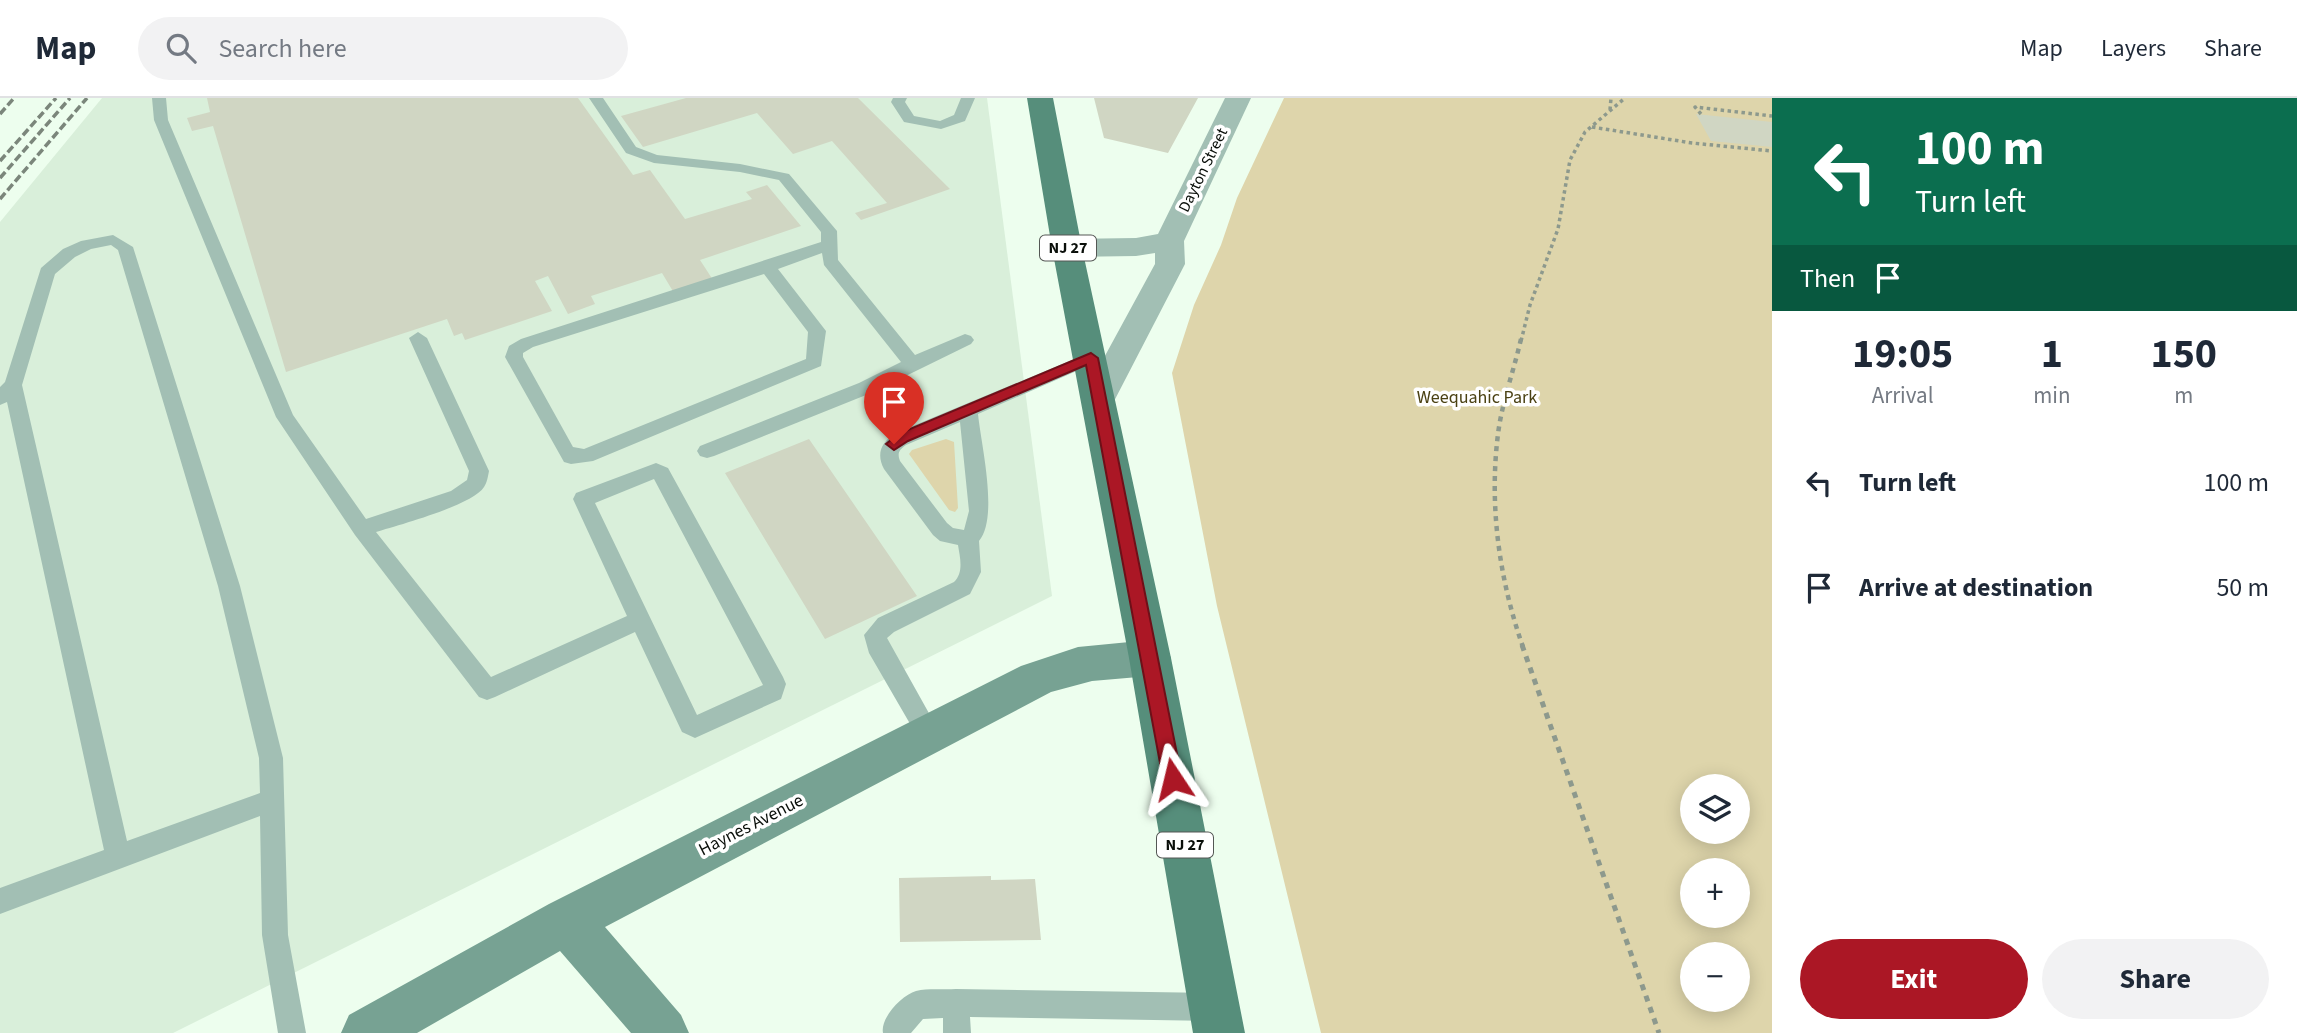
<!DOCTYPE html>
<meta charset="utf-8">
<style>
:root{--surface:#fff;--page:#f2f2f3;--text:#1f2937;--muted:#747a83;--line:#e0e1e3;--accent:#ab1725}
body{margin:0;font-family:"Source Sans 3",sans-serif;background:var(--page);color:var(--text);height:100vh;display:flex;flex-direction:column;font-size:26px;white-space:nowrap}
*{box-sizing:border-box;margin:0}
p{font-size:23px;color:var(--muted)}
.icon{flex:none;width:38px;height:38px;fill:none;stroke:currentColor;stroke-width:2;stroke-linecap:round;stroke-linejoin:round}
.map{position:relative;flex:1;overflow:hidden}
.sheet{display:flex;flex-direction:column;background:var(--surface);width:525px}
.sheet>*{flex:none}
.hud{background:#0b6e4f;color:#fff;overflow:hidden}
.controls{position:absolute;left:1680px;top:676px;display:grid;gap:14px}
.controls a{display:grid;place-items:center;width:70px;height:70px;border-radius:50%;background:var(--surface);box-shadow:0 4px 18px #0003;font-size:35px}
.pin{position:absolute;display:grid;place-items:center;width:60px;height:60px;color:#fff;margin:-72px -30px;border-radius:50% 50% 50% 0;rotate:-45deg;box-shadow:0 0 7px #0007}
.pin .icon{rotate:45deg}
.me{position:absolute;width:77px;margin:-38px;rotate:350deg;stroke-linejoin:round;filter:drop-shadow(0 0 5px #0008)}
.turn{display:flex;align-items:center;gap:24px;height:147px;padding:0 28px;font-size:32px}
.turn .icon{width:91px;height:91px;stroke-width:2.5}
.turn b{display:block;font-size:49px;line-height:60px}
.then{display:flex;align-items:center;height:66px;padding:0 28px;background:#0003;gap:14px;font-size:26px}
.eta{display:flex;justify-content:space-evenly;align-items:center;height:119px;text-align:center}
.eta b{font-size:42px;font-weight:700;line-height:49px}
.cta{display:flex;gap:14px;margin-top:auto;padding:14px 28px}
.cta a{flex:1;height:80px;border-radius:42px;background:var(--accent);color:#fff;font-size:28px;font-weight:700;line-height:80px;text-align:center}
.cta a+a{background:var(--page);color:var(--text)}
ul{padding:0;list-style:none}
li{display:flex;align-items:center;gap:21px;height:105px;padding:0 28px}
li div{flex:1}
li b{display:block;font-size:26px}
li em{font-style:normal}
header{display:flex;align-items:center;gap:42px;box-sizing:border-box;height:98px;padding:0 35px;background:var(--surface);border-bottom:2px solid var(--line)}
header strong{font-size:33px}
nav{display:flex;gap:38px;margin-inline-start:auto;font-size:24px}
.search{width:490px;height:63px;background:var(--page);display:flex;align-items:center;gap:18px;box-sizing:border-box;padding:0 24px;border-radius:38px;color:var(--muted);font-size:26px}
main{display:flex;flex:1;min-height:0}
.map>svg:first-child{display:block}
.built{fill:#d9efda}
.green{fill:#ded5ab;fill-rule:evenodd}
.building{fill:#d0d6c3}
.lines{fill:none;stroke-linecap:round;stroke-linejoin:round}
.path-far2{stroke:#8d998d;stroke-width:3.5;stroke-dasharray:3.5 3.5;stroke-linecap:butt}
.path-far1{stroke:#8d998d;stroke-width:4.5;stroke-dasharray:5 5;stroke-linecap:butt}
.path{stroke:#8d998d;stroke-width:5;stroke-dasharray:6 6;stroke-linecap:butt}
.service{fill:#a2bfb4;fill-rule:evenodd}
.minor{fill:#a2bfb4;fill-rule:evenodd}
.secondary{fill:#77a293;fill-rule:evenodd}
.primary{fill:#568e7b;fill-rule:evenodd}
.rail{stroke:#7b867b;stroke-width:3.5;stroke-dasharray:8 3.5;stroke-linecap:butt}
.route{fill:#ab1725;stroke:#6f0f18;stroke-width:2}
.labels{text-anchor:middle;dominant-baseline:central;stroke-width:7;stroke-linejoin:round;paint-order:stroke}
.far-street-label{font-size:16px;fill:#0a0f0a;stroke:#fff}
.shield{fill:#fff;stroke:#545754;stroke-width:2}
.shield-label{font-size:16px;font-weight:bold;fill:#0a0f0a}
.park-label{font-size:18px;fill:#4a4113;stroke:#fff}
.street-label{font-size:18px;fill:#0a0f0a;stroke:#fff}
</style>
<header>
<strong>Map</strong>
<div class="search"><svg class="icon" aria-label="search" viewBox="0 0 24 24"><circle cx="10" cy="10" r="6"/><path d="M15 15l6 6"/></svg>Search here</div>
<nav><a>Map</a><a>Layers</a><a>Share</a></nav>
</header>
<main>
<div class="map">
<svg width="1772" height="935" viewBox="0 0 1772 935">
<rect width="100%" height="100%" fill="#edfeee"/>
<path class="built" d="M102,0H987L1052,498L173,935H0V124Z"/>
<path class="green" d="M1284,0H1772V935H1321L1217,508L1172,275L1194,207L1221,147L1237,100ZM1692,688H1738V733H1692ZM1692,772H1738V817H1692ZM1692,856H1738V901H1692Z
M946,341L954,344L958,410L955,414L949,412L909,356L912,352Z"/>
<path class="building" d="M207,0H578L633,77L650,72L685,121L752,101L746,94L767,87L801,128L700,162L713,182L674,195L662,175L591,198L595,206L568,216L548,178L535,183L552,213L465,242L462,235L454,238L447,221L286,274L213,28L192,33L187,20L210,14Z
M686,0H858L950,91L861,122L855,115L887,105L832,43L793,56L757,15L643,49L621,18Z
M1094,0H1198L1168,55L1104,40Z
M1696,16L1772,24V49L1711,43Z
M809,341L917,498L825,541L725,375Z
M991,778V782L1035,781L1041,842L900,844L899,780Z"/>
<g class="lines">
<path class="path-far2" d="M1610,12L1611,0
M1701,16L1695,9L1772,18
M1592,29L1692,45L1772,53
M1521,243L1530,207L1558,131L1570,62L1585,34L1625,0"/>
<path class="path-far1" d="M1521,241C1514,272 1502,304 1498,336C1489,407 1499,481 1523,549"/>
<path class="path" d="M1522,547L1659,935"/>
<path class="service" d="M152,0H166L168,22L293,317L366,421L451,393L467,382L469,373L409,240L418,234L427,240L489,373C488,378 487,385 484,389C473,407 399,427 376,434L491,579L627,518L573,401L576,395L656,365L668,370L783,579L786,586L781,601L695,640L682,634L635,534L495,599L487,602L479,599L355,437L276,319L154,22ZM654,381L763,587L697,617L595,405Z
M589,0H603L636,49L657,57L740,66L789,76L837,133L838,162L915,257L965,236L971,238L974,242L971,246L871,295L714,358L707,360L700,358L697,353L700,348L859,285L901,264L824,167L822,155L778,171L826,233L821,268L593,363L571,366L564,364L505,259L509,248L521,241L821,144V134L779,82L740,74L654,65L626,55ZM764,176L808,234L806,261L584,351L573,349L523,259V255L533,249Z
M893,0H907L905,4L914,18L940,23L954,17L961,0H975L965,23L941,31L904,24L891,4Z
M113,137L133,149L240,488L283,660L288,837L306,935H278L262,837L260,718L0,816V790L104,752L7,304L0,307V289L5,284L41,170L63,151L81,143ZM111,147L118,152L218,488L259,660L260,695L127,743L22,287L55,176L75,159L91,151Z
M1091,254L1097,256L1100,260L1097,264L978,316C981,347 999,419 979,443L981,474L970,496L894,534L887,540L940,635L936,643L928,646L920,643L869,555L864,537L878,520L954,484C964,474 960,460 958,447L940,443L933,437L884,371C876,356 881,344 896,335ZM960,324L969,413L964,432L953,430L947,425L900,363C897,355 899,352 906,347Z
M956,891L1215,895L1225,899L1229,909L1225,919L1215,923L970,919L971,935H943V920L923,921L911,935H883C880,920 902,897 916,893C928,890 943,892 956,891Z"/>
<path class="minor" d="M1225,0H1251L1184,143L1185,166L1111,309L1099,312L1087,309L1082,300L1155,166V155L1136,158L1067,159L1057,157L1052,150L1057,143L1067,141L1136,140L1158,136Z"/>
<path class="secondary" d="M1150,542L1165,547L1171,560L1165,573L1150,578L1092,583L1051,594L605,829L681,917L689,935H631L560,853L417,935H341L349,917L549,806L1021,568L1078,549Z"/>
<path class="primary" d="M1027,0H1053L1082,150L1171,560L1245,935H1193L1129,560L1052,150Z"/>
<path class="rail" d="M0,16L14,0
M0,63L56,0
M0,80L70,0
M0,101L87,0"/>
</g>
<path class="route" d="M1091,255L1098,260L1182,681L1179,687L1173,689L1166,687L1163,681L1086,267L908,343L894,352L886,346L898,336Z"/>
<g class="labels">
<g class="far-street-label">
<text transform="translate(1203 72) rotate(-64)">Dayton Street</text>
</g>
<g class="shield">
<rect x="1040" y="137.5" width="56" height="25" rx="5"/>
<rect x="1157" y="734.5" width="56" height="25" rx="5"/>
</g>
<g class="shield-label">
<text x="1068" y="150">NJ 27</text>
<text x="1185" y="747">NJ 27</text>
</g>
<g class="park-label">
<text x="1477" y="299">Weequahic Park</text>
</g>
<g class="street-label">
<text transform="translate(751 727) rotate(-27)">Haynes Avenue</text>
</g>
</g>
</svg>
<div class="controls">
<a><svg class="icon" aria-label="layers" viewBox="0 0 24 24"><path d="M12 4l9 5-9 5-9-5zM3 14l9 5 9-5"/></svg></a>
<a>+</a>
<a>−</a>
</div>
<div class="pin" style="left:894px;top:346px;background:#d93025"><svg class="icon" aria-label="arrive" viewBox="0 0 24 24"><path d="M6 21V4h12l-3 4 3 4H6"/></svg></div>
<svg class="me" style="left:1173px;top:681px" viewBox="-20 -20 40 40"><path d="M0-17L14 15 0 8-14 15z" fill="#ab1725" stroke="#fff" stroke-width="4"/></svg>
</div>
<section class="sheet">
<div class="hud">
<div class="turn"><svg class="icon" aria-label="left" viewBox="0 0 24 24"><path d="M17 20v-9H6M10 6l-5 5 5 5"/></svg><div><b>100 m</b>Turn left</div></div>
<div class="then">Then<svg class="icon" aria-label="arrive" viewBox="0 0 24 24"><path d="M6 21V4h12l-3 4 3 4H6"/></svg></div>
</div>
<div class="eta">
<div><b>19:05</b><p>Arrival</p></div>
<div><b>1</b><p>min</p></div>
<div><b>150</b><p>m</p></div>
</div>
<ul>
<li><svg class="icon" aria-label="left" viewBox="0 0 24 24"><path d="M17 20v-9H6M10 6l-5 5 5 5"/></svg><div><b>Turn left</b></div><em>100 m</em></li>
<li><svg class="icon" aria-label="arrive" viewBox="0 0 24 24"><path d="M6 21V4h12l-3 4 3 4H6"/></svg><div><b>Arrive at destination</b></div><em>50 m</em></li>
</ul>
<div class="cta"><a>Exit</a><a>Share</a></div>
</section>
</main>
